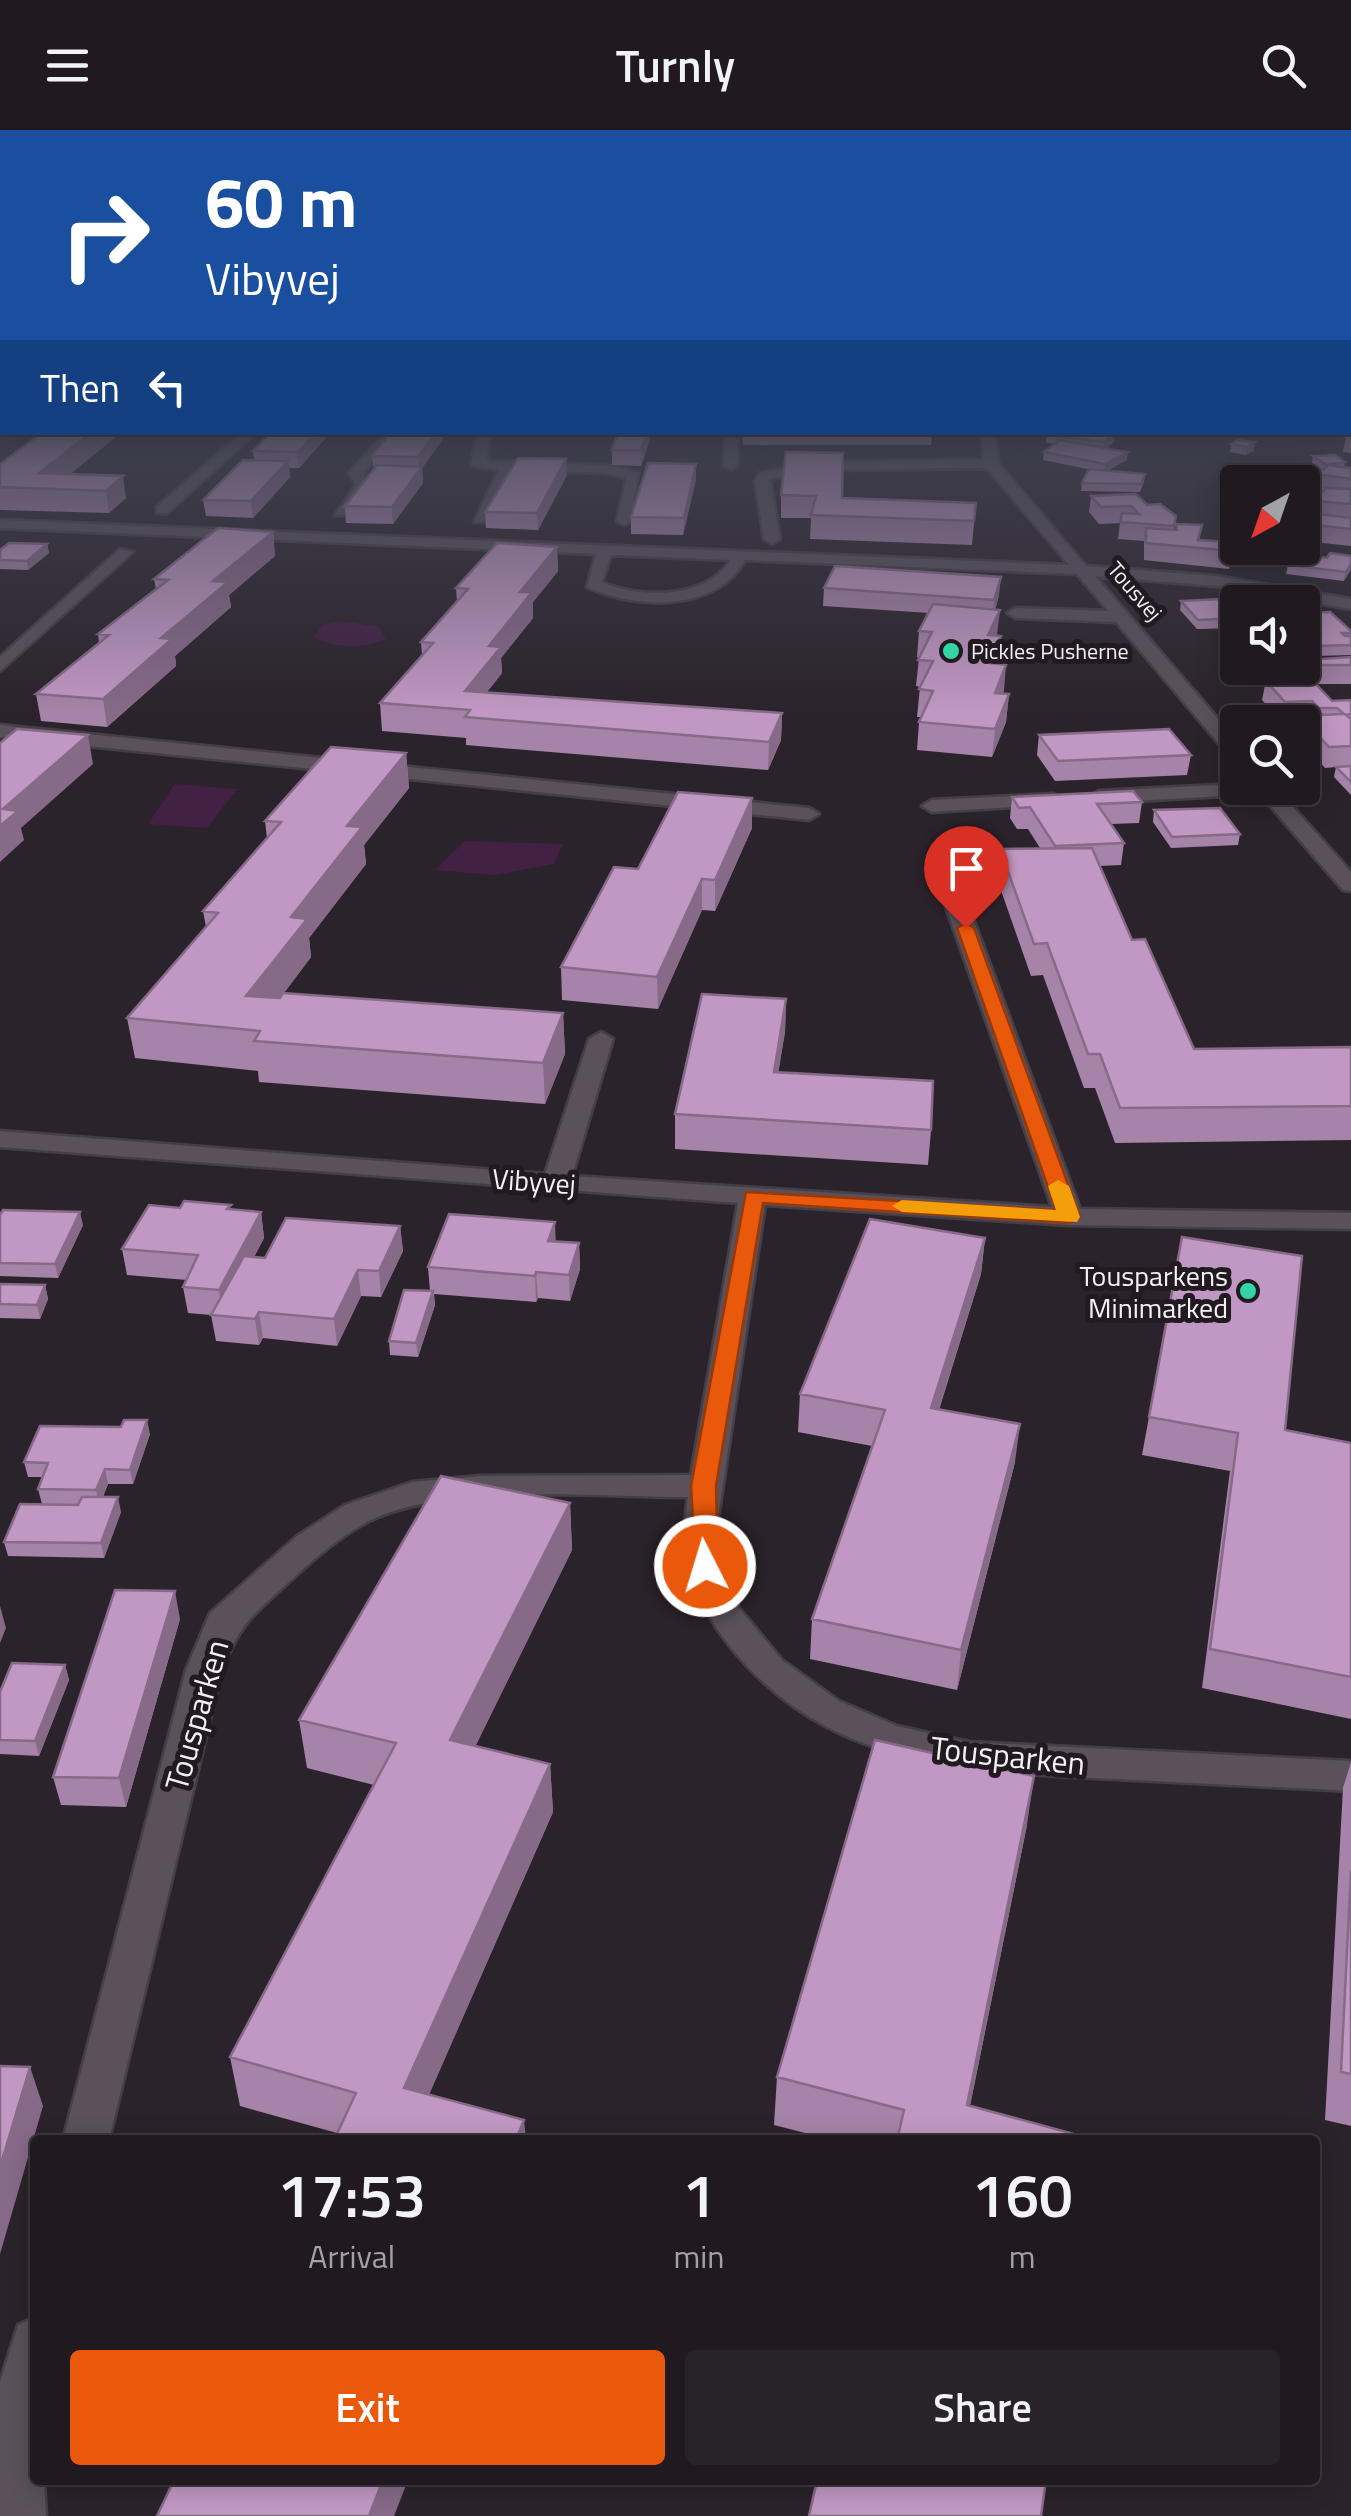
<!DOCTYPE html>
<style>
:root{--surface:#201a20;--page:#282329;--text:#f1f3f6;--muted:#a2a1a5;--line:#3d383e;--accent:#ea580c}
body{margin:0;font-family:"Titillium Web",sans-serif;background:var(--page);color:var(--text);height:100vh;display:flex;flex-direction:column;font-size:38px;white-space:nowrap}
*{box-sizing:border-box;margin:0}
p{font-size:32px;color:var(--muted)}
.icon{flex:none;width:55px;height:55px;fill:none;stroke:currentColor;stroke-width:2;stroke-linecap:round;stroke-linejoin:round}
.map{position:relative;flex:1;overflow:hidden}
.sheet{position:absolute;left:30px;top:2005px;width:1290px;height:350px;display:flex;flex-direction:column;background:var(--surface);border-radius:10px;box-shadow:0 5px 25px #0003,0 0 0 2px var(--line)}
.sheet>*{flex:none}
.banner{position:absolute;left:0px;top:0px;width:1352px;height:305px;box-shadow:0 5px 25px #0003,0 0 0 2px var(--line);background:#1a4fa0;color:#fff;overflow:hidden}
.needle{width:65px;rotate:220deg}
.buttons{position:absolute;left:1220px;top:335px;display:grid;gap:20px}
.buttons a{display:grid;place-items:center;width:100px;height:100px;border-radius:10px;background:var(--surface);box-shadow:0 5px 25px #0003,0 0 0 2px var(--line);font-size:50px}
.pin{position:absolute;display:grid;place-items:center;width:85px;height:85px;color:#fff;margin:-102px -42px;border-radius:50% 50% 50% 0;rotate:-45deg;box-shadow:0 0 10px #0007}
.pin .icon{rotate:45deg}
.me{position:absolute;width:110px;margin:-55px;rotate:355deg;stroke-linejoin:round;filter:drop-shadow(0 0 8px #0008)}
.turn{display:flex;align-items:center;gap:35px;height:210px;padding:0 40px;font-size:45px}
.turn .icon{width:130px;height:130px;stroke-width:2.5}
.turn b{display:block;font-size:70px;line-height:85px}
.then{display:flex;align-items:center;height:95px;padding:0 40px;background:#0003;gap:20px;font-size:38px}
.eta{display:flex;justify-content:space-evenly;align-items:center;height:170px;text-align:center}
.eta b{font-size:60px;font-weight:600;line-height:70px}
.button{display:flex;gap:20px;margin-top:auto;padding:20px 40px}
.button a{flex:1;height:115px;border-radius:10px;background:var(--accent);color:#fff;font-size:40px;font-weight:600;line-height:115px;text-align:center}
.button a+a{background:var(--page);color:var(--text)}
header{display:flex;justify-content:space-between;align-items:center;height:130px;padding:0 40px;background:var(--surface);font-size:45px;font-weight:600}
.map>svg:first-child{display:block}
.green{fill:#422144}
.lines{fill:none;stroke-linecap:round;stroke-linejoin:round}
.minor-casing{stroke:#453e46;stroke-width:5}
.minor{fill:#5a515a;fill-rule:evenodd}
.wall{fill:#a683a8}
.shaded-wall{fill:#876a88}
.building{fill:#c198c3;stroke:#876a88;stroke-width:2.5}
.route{fill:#ea580c;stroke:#983908;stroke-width:2.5}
.slow{fill:#f59e0b}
.poi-dot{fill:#35d4a7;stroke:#211a21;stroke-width:4}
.labels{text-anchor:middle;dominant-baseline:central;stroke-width:10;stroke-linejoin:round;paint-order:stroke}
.far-street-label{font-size:22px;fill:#f5f0f5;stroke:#211a21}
.far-poi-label{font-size:22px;fill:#f5f0f5;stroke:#211a21;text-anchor:start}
.street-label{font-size:28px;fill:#f5f0f5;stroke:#211a21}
.poi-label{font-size:28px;fill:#f5f0f5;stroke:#211a21;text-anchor:end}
.near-street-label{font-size:32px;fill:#f5f0f5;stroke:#211a21}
</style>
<header><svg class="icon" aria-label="menu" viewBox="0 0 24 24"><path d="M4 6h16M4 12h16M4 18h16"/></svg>Turnly<svg class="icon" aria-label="search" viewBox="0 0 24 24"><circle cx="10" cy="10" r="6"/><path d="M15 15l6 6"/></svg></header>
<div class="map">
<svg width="1351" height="2386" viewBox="0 0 1351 2386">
<rect width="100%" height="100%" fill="#2b232b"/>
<path class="green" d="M343,491L379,497L386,509C360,519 340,519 314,508L322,495Z
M175,654L237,659L207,698L148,694Z
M465,711L563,714L554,734L495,745L435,740Z"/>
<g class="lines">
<defs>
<path id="minor" d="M1350,262L1351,263V271L1350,270Z
M243,302H257L167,383H157V377Z
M385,302H399L363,343L370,355L345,385H335L356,355L349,343Z
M478,302H491L486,331L605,335L638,343L631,391L624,395L617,391L626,348L605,343L513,340L484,392H474L499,340L471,335Z
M725,302H738V335L731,339L724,335Z
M982,302H995L998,333L1086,436L1216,446L1351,469V479L1216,456L1095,446L1238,612V630L1231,628L1116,492L1015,488L1007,483L1015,478L1108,481L1077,444L745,430C717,482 636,480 587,457L596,424L0,398V390L1069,435L987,338L822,340L770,349L780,409L772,414L764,409L755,351L760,343L822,332L983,330ZM611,425L730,430C708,469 639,469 602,452Z
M120,419L133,422L0,541V527Z
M0,595L809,678L819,684L809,690L0,607Z
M1238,654V658H1276L1351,742V761L1343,760L1260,664L1099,673L1089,667L1099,661Z
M1053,664L1063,670L1060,674L932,682L922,676L932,670Z
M939,720L950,726L1080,1079L1351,1083V1099L1069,1095L765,1075L718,1388L722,1436L739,1478L782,1530L839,1571L897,1596L969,1612L1351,1631V1661C1273,1657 1194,1653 1116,1649C970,1642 828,1640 729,1515C695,1472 678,1422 688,1367C599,1367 448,1352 369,1391C340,1406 314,1429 290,1451C253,1485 241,1491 222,1540L109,2010H63L186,1540L210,1483L297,1406L345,1375L412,1352L480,1346L691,1345L738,1073L0,1017V1001L545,1044L589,909L601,902L613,909L572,1046L1052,1077L928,726Z
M35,2187V2350H44L46,2386H0V2252L18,2195Z"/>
</defs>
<use href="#minor" class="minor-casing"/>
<use href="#minor" class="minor"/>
</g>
<path class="wall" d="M0,271H2V299H0Z
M33,302H122L70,344L126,368L109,383L0,380V334L38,307L33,306Z
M272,302H331L299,338H289L290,347L253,388L206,386L203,370L254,330L253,321Z
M448,302L422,338L423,353L393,394L346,393L345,376L374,340L372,326Z
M524,302H650V309L641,336L612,335V320L617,306L524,304Z
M742,302H932L931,315H743Z
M1351,302V323L1343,322L1346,306Z
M1046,305L1114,312L1106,318L1127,330L1107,341L1145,344L1144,352L1140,362L1081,361L1082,353L1092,340L1043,330L1044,322L1054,314L1046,313Z
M1238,310L1254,320L1246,325L1230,322L1231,314Z
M786,322L842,368L976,373L972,415L810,409L811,388H781V365Z
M1313,326L1345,332L1344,337L1351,338V416L1313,412L1308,420L1296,418H1302V365L1318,367L1323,361L1315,360L1318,344L1321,341L1312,334Z
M696,334V349L683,405L631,404V387Z
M567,345L538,400L486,398L485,382Z
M1091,366L1147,375L1176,386L1174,399H1176V394L1202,395L1199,410L1232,421L1229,439L1144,430V411L1118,409L1120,393L1099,394L1089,382Z
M273,402L275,426L229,465L231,477L175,526L176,536L107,597L41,591L36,564L99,513L98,504L156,459L154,449Z
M47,414L49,423L28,440L0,439V420Z
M557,417L558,441L533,472V488L501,528L502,543L487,562L782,583L781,610L768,640L466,615V608L382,601L380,573L422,525L421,512L457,472L456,458Z
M1351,426L1344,451L1286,444L1288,435Z
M824,458L999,465L995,480L998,534L1003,564H1009L1006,592L992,627L917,620L919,592L921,587H917L920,557L916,556L919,528L917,527L919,501L929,483L823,476Z
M1181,471L1238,486V498L1197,499L1180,480Z
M1302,483L1351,501V525L1316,526L1302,513Z
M1238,520V538H1302V526L1306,530L1351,527V554H1316L1332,571L1351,570V665L1334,647L1336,637L1325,638L1302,612V592H1299V591L1282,592L1262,570L1265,555H1253L1235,536Z
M1039,605L1191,625L1187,645L1055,651L1037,625Z
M406,623L409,658L364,715L366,734L309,808L311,827L284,863L563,883L565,924L545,974L259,952L258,941L135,928L127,888L206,797L203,781L267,708L265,691Z
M1012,667L1142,672L1139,693L1111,694L1124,713L1121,735L1099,736L1132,810L1194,919L1351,917V1010L1115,1013L1095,958H1084L1043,845L1031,846L997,749L1000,719L1040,718L1028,699H1017L1010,688Z
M1154,680L1240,704L1238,715L1171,718L1153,692Z
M752,698L715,781L702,780L658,879L562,870L561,837L638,739Z
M786,869L785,902L778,942L931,1000L928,1035L675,1019V984Z
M180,1078L261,1082L264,1108L254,1127L265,1128L400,1096L403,1121L381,1167L361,1166L337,1216L263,1208L259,1215L216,1211L211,1185L188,1183L183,1157L187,1150L127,1145L122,1119Z
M0,1085L83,1095L58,1148L0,1146Z
M1182,1107L1285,1300L1351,1313V1589L1202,1558L1230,1341L1142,1325Z
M985,1108L981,1144L939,1280L1015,1332L957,1560L810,1529L812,1489L872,1316L798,1302L800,1264Z
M556,1111L579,1113L580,1139L570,1171L538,1168L536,1172L434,1164L435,1175L418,1227L390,1225L389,1211L430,1161L428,1137Z
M0,1154L45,1155L48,1169L40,1189L0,1188Z
M150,1304L133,1354H108L103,1367L121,1382L104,1428L8,1426L4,1412L42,1374L38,1359L43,1347H28L24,1332Z
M570,1373L572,1420L475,1616L550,1634L553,1682L429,1964L337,2003L240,1976L230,1927L374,1655L307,1638L299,1590Z
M180,1489L126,1677L61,1675L53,1647Z
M65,1535L69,1550L39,1626L0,1624V1562Z
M1351,1632V1996L1325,1990L1343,1658Z
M1027,1695L970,1976L1096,2010H832L774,1995L777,1947Z"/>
<path class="shaded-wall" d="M92,302H122L51,359L39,343Z
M316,302H331L299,338L298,322Z
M436,302H448L422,338L423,353L393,394L392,377L419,341L418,327Z
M647,302H650V309L641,336V320Z
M1115,304L1114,312L1103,320L1104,312Z
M1255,312L1254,320L1246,325L1247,317Z
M1128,322L1127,330L1104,342L1105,334Z
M566,329L567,345L538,400L537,383Z
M288,331L290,347L253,388L251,371Z
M696,334V349L683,405L684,388Z
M123,346L126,368L109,383L106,361Z
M1316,395L1313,412L1308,420L1311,403Z
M273,402L275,426L229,465L231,477L175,526L176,536L107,597L103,569L213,451Z
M47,414L49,423L28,440L27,431Z
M557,417L558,441L533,472V488L501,528L502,543L470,584L465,561L520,462Z
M1351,434V440L1344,451L1346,442Z
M1001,447L999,465L993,488L994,470Z
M1000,480L997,505H988Z
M1001,506L999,532L988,560L990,533Z
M1006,535L1004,561L992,590L995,563Z
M1009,564L1006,592L992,627L995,599Z
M782,583L781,610L768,640L769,612Z
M88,605L93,634L21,698L24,710L0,732V696L3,679Z
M406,623L409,658L364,715L366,734L309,808L311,827L256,900L246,866L291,787L347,696Z
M752,668V698L715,781V750Z
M702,749V780L658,879L657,847Z
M786,869L785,902L773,976L774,942Z
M563,883L565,924L545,974L543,933Z
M80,1082L83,1095L58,1148L55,1134Z
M261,1082L264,1108L223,1186L219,1160Z
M555,1092L556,1118L548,1111Z
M400,1096L403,1121L381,1167L379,1141Z
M985,1108L981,1144L927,1316L931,1278Z
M579,1113L580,1139L570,1171L569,1145Z
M358,1140L361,1166L337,1216L334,1189Z
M536,1142L538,1168L536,1172L535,1146Z
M45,1155L48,1169L40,1189L37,1175Z
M433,1161L435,1175L418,1227L416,1213Z
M259,1182L263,1208L259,1215L255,1189Z
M147,1290L150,1304L133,1354L130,1340Z
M1020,1294L1015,1332L957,1560L961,1520Z
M105,1339L108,1354L99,1375L96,1360Z
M118,1367L121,1382L104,1428L101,1413Z
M570,1373L572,1420L455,1658L450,1610Z
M175,1461L180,1489L126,1677L119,1648Z
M0,1476L6,1498L0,1513Z
M65,1535L69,1550L39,1626L35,1611Z
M550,1634L553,1682L411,2006L404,1958Z
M1034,1646L1027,1695L963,2010L967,1975Z
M30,1937L43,1976L0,2124V2037Z
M524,1990L526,2010H516Z
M383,2350H408L394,2386H369Z"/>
<path class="building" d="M0,271H2V284H0Z
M43,302H92L39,343L123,346L106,361L0,357V334Z
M272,302H316L298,322L253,321Z
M391,302H436L418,327L372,326Z
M618,302H647L641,320H612Z
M1051,302H1108L1115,304L1104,312L1046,305Z
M1060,310L1128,322L1105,334L1044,322Z
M1238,310L1255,312L1247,317L1231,314Z
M786,322L843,323L842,368L976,373L974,391L811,385L816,366L781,365Z
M1335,325L1345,332L1326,335L1313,326Z
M518,328L566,329L537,383L485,382Z
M243,330L288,331L251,371L203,370Z
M648,333L696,334L684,388L631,387Z
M377,335L422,337L392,377L345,376Z
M1328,335L1351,338V349L1318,344Z
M1089,339L1145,344L1141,354L1082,353Z
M1326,358L1351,359V374L1302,370V365L1318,367Z
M1136,364L1147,375L1160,374L1176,386L1174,396L1120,392L1122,383L1139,384L1131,376L1101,377L1091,366Z
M1302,382L1351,388V399L1316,395L1311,403L1302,401Z
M1176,394L1202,395L1198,410L1231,412L1232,421L1146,413V398L1177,400Z
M218,398L273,402L213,451L228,452L161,508L172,509L103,569L36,564L109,505L98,504L168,450L154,449Z
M9,413L47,414L27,431L0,430V420Z
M497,413L557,417L520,462H532L489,516L501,517L465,561L782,583L769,612L465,587L470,580L380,573L433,513L421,512L468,459L456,458Z
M1330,423L1351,426V434L1346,442L1288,435L1296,424L1327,428Z
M835,436L1001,447L994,470L824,458Z
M1221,469L1238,488L1198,490L1181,471Z
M933,474L1000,480L988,505L1001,506L990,533L1006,535L995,563L1009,564L995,599L919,592L933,561L919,559L933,531L918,530L932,502L919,501Z
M1330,482L1351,501V503H1342L1345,506H1351V515L1318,516L1304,503H1310L1302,496V483Z
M1302,526L1306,530L1351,527V535H1302Z
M1310,548L1332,571L1351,570V584L1346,585L1351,589V616L1329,617L1300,586L1344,584L1337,578H1319L1312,571L1285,572L1265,550Z
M17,599L88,605L3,679L18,681L0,696V613Z
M1169,599L1191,625L1058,631L1039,605Z
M331,617L406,623L347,696L362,697L291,787L307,789L246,866L280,868L283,863L563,883L543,933L254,911L260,901L127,888L218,783L203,781L281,692L265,691Z
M1351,636V652L1336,637Z
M1133,661L1142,672L1097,674L1124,713L1055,716L1030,677L1019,678L1012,667Z
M678,662L752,668L715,750L702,749L657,847L561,837L614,737L638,739Z
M1220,678L1240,704L1172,707L1154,680Z
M1092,718L1132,810L1145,809L1194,919L1351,917V976L1120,978L1100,924H1088L1047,813L1034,814L1000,719Z
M702,864L786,869L774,942L933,951L931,1000L675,984Z
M184,1071L231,1075L227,1079L261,1082L219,1160L183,1157L198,1125L122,1119L149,1075L180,1078Z
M3,1080L80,1082L55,1134L0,1133V1085Z
M449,1084L555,1092L548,1111L579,1113L569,1145L536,1142L535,1146L428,1137Z
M286,1088L400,1096L379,1141L358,1140L334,1189L259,1182L255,1189L211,1185L244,1126L265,1128Z
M870,1089L985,1108L931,1278L1020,1294L961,1520L812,1489L885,1280L800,1264Z
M1182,1107L1302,1126L1285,1300L1351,1313V1547L1210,1519L1238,1303L1149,1287Z
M0,1154L45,1155L37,1175L0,1174Z
M404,1160L433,1161L416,1213L389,1211Z
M124,1290H147L130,1340L105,1339L96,1360L38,1359L48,1333L24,1332L40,1296L121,1297Z
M441,1346L570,1373L450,1610L550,1634L404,1958L524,1990L516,2010H334L356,1963L230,1927L396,1613L299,1590Z
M82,1367H118L101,1413L4,1412L20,1374L78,1375Z
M115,1460L175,1461L119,1648L53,1647Z
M12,1533L65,1535L35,1611L0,1610V1562Z
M875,1610L1034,1646L967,1975L1096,2010H897L904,1980L777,1947Z
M1351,1740V1944L1341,1942Z
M0,1936L30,1937L0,2037Z
M174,2350H383L369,2386H157Z
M817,2350H1046L1041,2386H809Z"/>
<linearGradient id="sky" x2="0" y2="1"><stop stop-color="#181318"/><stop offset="0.43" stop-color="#444555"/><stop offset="1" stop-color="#444555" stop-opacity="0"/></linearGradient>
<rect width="1351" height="585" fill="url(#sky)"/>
<path class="route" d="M966,793L974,798L1080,1087L1069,1093L763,1073L716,1356L718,1436L705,1446L696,1443L691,1356L746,1062L1056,1080L957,798Z"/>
<path class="slow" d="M1058,1050L1069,1056L1080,1087L1077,1092L902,1082L892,1076L902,1070L1056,1080L1048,1056Z"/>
<g class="poi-dot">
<circle cx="951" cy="521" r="10"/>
<circle cx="1248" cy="1161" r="10"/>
</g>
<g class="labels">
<g class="far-street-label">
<text transform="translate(1135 461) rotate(49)">Tousvej</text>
</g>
<g class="far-poi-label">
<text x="971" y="521">Pickles Pusherne</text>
</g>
<g class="street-label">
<text transform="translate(534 1051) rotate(4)">Vibyvej</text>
</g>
<g class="poi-label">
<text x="1228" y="1145">Tousparkens<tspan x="1228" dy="32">Minimarked</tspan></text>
</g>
<g class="near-street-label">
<text transform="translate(196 1585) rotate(-74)">Tousparken</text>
<text transform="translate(1008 1625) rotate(6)">Tousparken</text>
</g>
</g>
</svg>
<div class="buttons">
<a><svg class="needle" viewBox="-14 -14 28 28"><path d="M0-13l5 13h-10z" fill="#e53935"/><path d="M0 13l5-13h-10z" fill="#a2a1a5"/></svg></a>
<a><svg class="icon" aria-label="sound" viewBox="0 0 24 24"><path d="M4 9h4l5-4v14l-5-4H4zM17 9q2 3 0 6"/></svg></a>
<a><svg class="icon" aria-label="search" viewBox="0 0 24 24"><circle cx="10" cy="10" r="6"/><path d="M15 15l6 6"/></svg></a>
</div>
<div class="pin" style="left:966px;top:798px;background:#d93025"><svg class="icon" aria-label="arrive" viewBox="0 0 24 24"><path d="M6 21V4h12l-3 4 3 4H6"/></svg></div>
<svg class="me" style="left:705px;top:1436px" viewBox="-20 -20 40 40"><circle r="17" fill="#ea580c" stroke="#fff" stroke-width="3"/><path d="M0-11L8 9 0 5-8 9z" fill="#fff"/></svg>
<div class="banner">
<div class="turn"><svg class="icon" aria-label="right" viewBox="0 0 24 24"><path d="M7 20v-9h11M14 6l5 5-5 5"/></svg><div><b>60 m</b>Vibyvej</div></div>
<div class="then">Then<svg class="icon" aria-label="left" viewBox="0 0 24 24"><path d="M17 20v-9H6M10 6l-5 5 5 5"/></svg></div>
</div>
<section class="sheet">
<div class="eta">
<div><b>17:53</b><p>Arrival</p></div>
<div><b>1</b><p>min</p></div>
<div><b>160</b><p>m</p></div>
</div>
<div class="button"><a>Exit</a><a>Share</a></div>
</section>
</div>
